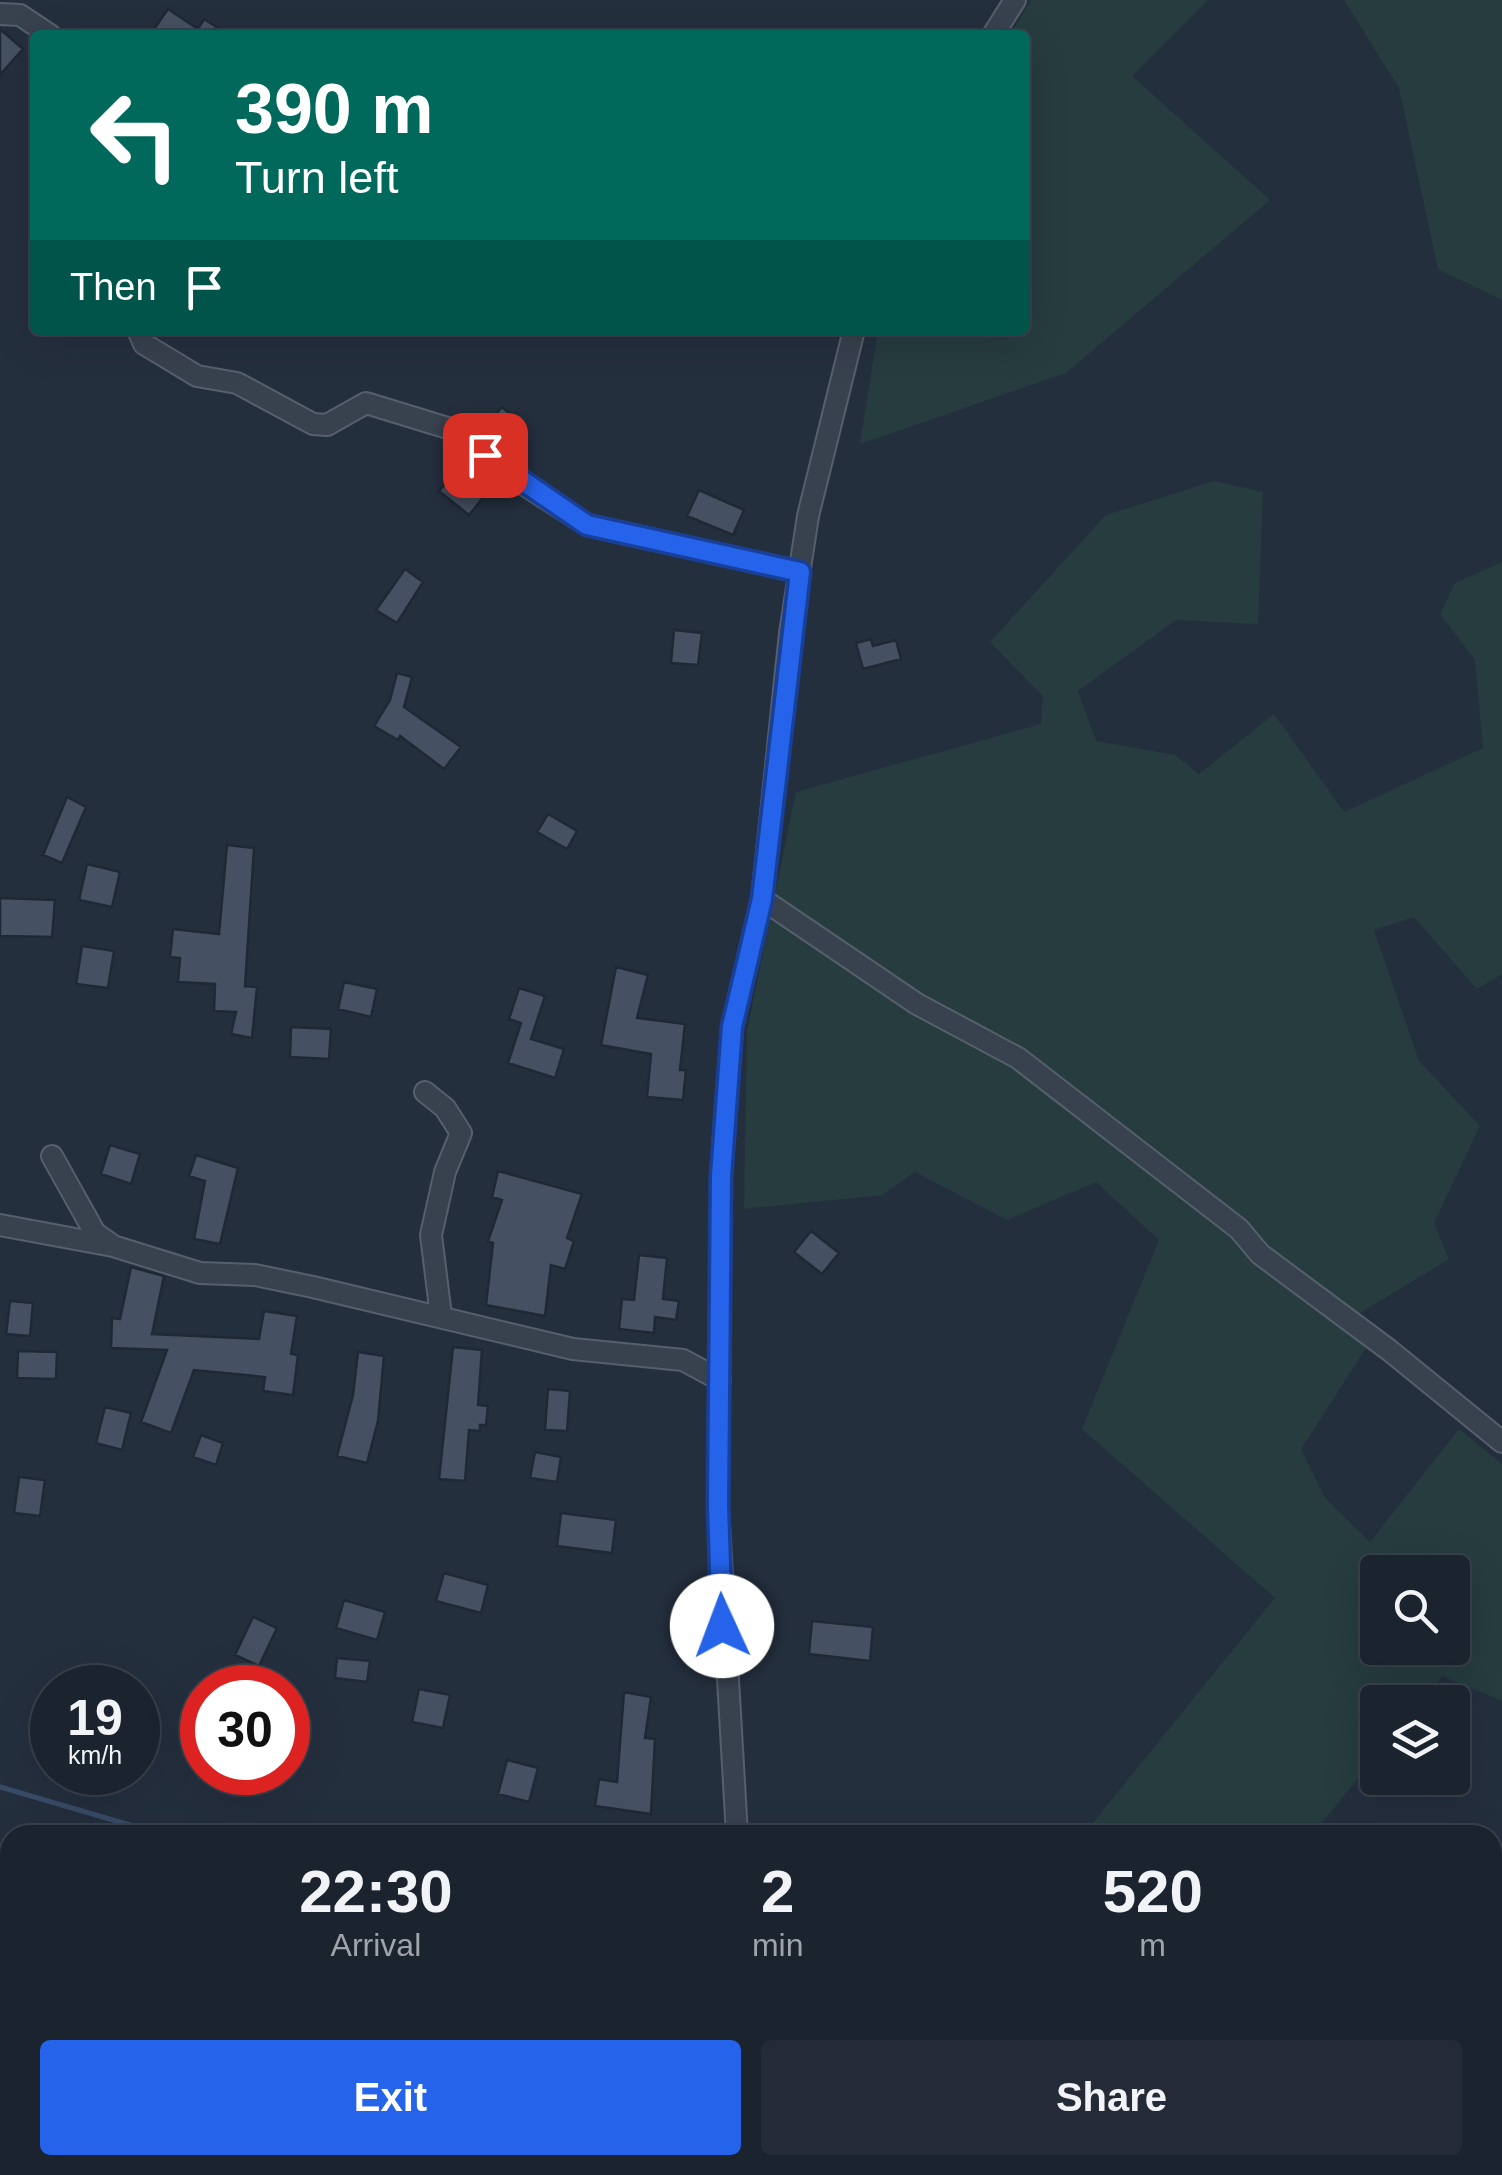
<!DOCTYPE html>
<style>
:root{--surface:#1b232e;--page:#242b36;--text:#f1f3f6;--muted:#a0a4aa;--line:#39404a;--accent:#2563eb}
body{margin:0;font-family:Helvetica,sans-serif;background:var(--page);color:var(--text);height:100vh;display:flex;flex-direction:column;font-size:38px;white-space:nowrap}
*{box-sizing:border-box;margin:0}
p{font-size:32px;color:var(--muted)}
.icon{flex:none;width:55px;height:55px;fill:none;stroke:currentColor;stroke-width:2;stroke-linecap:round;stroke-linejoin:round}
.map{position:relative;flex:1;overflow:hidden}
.drawer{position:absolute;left:0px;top:1825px;width:1502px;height:350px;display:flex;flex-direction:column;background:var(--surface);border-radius:30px 30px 0 0;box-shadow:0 10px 40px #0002,0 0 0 2px var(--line)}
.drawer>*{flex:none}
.guide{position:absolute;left:30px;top:30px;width:1000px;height:305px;border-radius:10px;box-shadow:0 10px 40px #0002,0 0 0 2px var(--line);background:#00695c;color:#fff;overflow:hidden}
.buttons{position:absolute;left:1360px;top:1555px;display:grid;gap:20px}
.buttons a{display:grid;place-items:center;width:110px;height:110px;border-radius:10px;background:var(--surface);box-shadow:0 10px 40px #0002,0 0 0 2px var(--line);font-size:50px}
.speed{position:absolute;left:30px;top:1665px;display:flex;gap:20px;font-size:50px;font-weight:700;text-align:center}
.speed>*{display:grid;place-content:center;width:130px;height:130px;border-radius:50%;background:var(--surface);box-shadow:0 10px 40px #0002,0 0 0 2px var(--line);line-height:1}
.speed small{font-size:25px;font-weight:400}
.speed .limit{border:15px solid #d22;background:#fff;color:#111}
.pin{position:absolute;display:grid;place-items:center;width:85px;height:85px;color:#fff;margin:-42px;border-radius:20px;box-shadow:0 5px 15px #0006}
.me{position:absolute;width:110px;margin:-55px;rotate:358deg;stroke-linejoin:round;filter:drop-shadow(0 0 8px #0008)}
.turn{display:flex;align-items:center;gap:35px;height:210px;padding:0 40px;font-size:45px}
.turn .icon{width:130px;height:130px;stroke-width:2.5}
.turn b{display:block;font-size:70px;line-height:85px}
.then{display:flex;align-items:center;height:95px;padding:0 40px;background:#0003;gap:20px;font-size:38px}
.eta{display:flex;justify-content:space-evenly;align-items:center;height:170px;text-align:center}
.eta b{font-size:60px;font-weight:800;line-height:70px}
.action{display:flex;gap:20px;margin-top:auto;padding:20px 40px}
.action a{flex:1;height:115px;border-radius:10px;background:var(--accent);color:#fff;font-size:40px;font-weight:800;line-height:115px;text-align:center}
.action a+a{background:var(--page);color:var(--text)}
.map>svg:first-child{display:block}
.green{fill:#263c3f;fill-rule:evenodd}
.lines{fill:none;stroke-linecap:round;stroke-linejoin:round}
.stream{stroke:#394c67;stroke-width:5}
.building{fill:#455162;stroke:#1f2835;stroke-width:2.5}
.street-casing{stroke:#565f6c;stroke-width:24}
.street{stroke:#38414e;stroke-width:20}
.route-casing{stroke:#184099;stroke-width:25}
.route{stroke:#2563eb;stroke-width:18}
</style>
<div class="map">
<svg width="1502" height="2175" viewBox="0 0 1502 2175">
<rect width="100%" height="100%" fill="#242f3e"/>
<path class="green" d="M1031,0H1208L1132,76L1270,200L1066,373L860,444L878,330H1025V35H1010Z
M1344,0H1502V300L1438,269L1399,88Z
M1214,481L1263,492L1258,624L1176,620L1078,691L1096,741L1175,755L1199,774L1274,714L1344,812L1483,748L1475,660L1440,614L1455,583L1502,562V974L1477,989L1414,917L1374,930L1419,1061L1480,1126L1434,1223L1449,1259L1355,1316L1368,1345L1301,1449L1325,1498L1370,1542L1459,1429L1502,1464V1701L1442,1676L1420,1702H1378L1377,1755L1312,1835H1083L1275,1598L1082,1429L1159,1240L1096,1182L1007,1220L915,1172L882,1195L744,1209L747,1031L796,792L1041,724L1043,696L990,642L1106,515ZM1378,1572H1452V1648H1378Z
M1502,2020V2175H1420L1424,2165H1492L1493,2030Z
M994,2165H1327L1323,2175H990Z"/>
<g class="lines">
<path class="stream" d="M0,1787L164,1835"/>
</g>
<path class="building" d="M168,9L198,29L204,19L229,35H150Z
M0,29L23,49L0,75Z
M502,407L527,429L505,455L481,431Z
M461,465L490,489L469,515L439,491Z
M699,490L744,510L733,535L687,516Z
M405,569L423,582L397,623L376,610Z
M674,630L702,633L698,665L671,663Z
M871,639L873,646L896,640L901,659L863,669L856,643Z
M397,673L412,677L404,707L461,747L444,769L400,736L398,740L374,726L390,700Z
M67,797L86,807L62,863L43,855Z
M548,814L577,831L567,849L537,832Z
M227,845L254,848L245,986L257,987L252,1038L231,1034L236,1012L214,1011L215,984L178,982L180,958L170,957L173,929L219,934Z
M87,864L120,872L112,907L79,900Z
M0,898L55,900L52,937L0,936Z
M82,946L114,951L108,988L76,984Z
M616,967L648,975L637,1018L685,1024L680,1070H686L683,1100L647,1097L651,1054L601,1045Z
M344,982L377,989L371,1017L338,1009Z
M519,988L545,996L531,1039L564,1049L555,1078L508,1063L521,1023L509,1019Z
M291,1027L331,1029L329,1059L290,1057Z
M110,1145L140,1154L131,1184L101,1174Z
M196,1155L238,1168L220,1244L194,1239L205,1181L189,1176Z
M498,1171L582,1194L567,1238L574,1241L565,1269L551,1265L545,1316L486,1305L493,1243L488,1241L502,1200L492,1197Z
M811,1231L839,1253L822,1274L794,1252Z
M639,1255L667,1258L663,1299L679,1301L676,1320L655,1317L654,1333L619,1329L622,1299L634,1300Z
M131,1267L164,1276L152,1334L259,1339L264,1311L297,1316L291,1354L298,1355L293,1395L263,1391L265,1377L194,1370L171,1433L141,1422L167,1350L111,1348L112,1318L120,1319Z
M10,1301L33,1303L30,1336L6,1334Z
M453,1347L482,1350L478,1405L488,1406L486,1425H480V1431L469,1430L465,1481L439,1479Z
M18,1351L57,1352L56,1379L17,1378Z
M358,1352L384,1356L378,1421L367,1463L337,1456L353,1395Z
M548,1389L570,1391L567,1431L545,1430Z
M105,1407L131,1413L122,1450L96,1443Z
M201,1435L223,1443L216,1465L193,1457Z
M535,1452L561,1457L557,1482L530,1478Z
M19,1477L45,1480L40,1516L14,1513Z
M561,1513L616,1520L612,1553L557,1546Z
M444,1573L488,1585L481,1613L436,1601Z
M344,1600L385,1612L377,1640L336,1628Z
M253,1617L277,1628L259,1666L235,1655Z
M812,1621L873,1627L870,1661L809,1654Z
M337,1658L370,1661L367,1682L335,1678Z
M419,1689L450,1695L443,1728L412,1722Z
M624,1692L651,1697L645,1738L655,1739L651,1814L595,1806L599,1779L617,1782Z
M507,1760L538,1768L529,1802L498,1794Z"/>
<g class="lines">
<defs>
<path id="street" d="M0,14L20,15L50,35
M993,35L1015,0
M138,330L144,344L197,376L237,383L313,424L327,425L366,403L464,433L495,466L587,525L800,572
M762,899L917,1004L1018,1058L1239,1229L1260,1254L1389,1350L1502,1442
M425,1092L445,1108L461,1133L445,1172L431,1235L441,1316
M52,1156L95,1233L112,1245
M0,1225L113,1246L200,1273L255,1275L313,1287L573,1349L683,1360L720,1380
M737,1835L718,1506L721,1176L732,1027L762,899L790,633L808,516L854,330
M716,2175L717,2165"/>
</defs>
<use href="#street" class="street-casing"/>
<use href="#street" class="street"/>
</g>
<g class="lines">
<defs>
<path id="route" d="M485,455L587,525L800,572L762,899L732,1027L721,1176L718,1506L722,1626"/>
</defs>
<use href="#route" class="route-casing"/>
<use href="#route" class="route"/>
</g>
</svg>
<div class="buttons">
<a><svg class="icon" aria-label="search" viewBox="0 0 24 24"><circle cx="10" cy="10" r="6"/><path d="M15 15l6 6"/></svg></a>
<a><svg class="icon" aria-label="layers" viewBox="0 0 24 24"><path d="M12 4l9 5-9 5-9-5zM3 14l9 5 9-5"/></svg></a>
</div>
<div class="speed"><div>19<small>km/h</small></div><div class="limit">30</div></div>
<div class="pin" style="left:485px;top:455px;background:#d93025"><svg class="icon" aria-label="arrive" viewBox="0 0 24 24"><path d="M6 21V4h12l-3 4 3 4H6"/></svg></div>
<svg class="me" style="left:722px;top:1626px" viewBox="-20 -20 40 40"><circle r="19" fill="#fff"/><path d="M0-13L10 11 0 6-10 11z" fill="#2563eb"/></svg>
<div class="guide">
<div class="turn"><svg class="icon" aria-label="left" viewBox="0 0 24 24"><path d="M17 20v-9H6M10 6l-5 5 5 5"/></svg><div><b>390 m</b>Turn left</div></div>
<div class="then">Then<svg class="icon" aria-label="arrive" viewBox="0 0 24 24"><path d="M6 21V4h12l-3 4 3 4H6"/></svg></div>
</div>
<section class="drawer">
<div class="eta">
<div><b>22:30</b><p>Arrival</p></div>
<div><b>2</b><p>min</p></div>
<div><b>520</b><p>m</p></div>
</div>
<div class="action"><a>Exit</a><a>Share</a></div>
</section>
</div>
